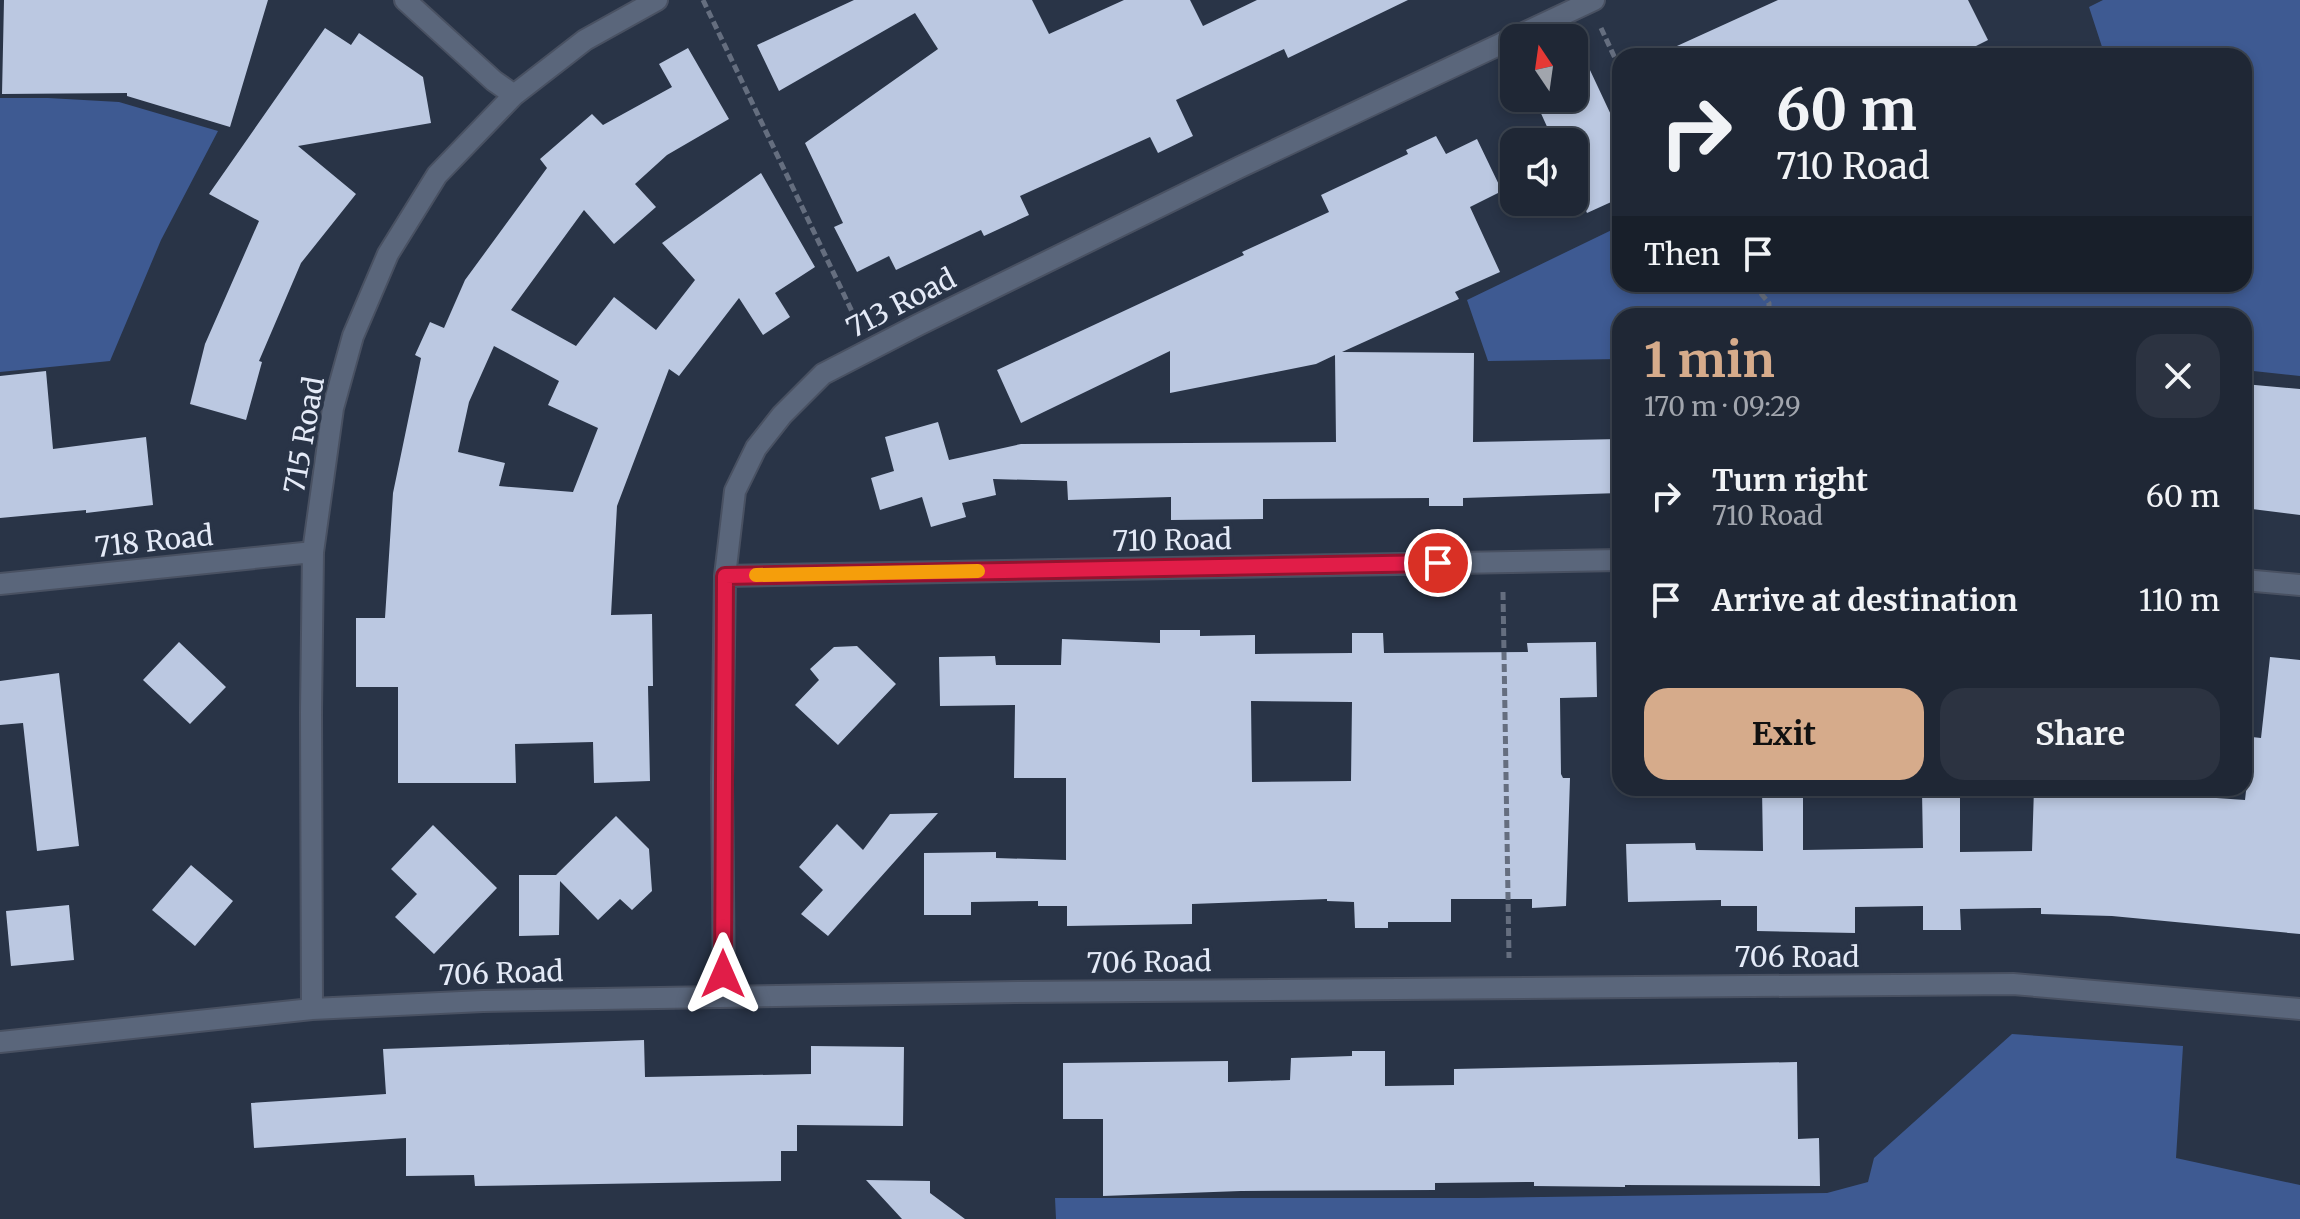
<!DOCTYPE html>
<meta charset="utf-8">
<style>
:root{--surface:#1f2735;--page:#2c3341;--text:#f1f3f6;--muted:#a1a5ad;--line:#3c4450;--accent:#d6ab8b}
body{margin:0;font-family:Merriweather,serif;background:var(--page);color:var(--text);height:100vh;display:flex;flex-direction:column;font-size:30px;white-space:nowrap}
*{box-sizing:border-box;margin:0}
p{font-size:26px;color:var(--muted)}
.icon{flex:none;width:44px;height:44px;fill:none;stroke:currentColor;stroke-width:2;stroke-linecap:round;stroke-linejoin:round}
.map{position:relative;flex:1;overflow:hidden}
.drawer{position:absolute;left:1612px;top:308px;width:640px;height:488px;display:flex;flex-direction:column;background:var(--surface);border-radius:24px;box-shadow:0 4px 12px #0003,0 0 0 2px var(--line)}
.drawer>*{flex:none}
.top-card{position:absolute;left:1612px;top:48px;width:640px;height:244px;border-radius:24px;box-shadow:0 4px 12px #0003,0 0 0 2px var(--line);background:#1f2735;color:var(--text);overflow:hidden}
.needle{width:52px;rotate:347deg}
.fabs{position:absolute;left:1500px;top:24px;display:grid;gap:16px}
.fabs a{display:grid;place-items:center;width:88px;height:88px;border-radius:16px;background:var(--surface);box-shadow:0 4px 12px #0003,0 0 0 2px var(--line);font-size:40px}
.pin{position:absolute;display:grid;place-items:center;width:68px;height:68px;color:#fff;margin:-34px;border:4px solid #fff;border-radius:50%;box-shadow:0 2px 8px #0007}
.me{position:absolute;width:88px;margin:-44px;rotate:0deg;stroke-linejoin:round;filter:drop-shadow(0 0 6px #0008)}
.turn{display:flex;align-items:center;gap:28px;height:168px;padding:0 32px;font-size:36px}
.turn .icon{width:104px;height:104px;stroke-width:2.5}
.turn b{display:block;font-size:56px;line-height:68px}
.then{display:flex;align-items:center;height:76px;padding:0 32px;background:#0003;gap:16px;font-size:30px}
.round{display:grid;place-items:center;flex:none;width:84px;height:84px;border-radius:24px;background:var(--page)}
.headline{display:flex;align-items:center;justify-content:space-between;height:136px;padding:0 32px}
h1{font-size:48px;font-weight:700;line-height:60px;color:var(--accent)}
.cta{display:flex;gap:16px;margin-top:auto;padding:16px 32px}
.cta a{flex:1;height:92px;border-radius:24px;background:var(--accent);color:#111;font-size:32px;font-weight:700;line-height:92px;text-align:center}
.cta a+a{background:var(--page);color:var(--text)}
ul{padding:0;list-style:none}
li{display:flex;align-items:center;gap:24px;height:104px;padding:0 32px}
li div{flex:1}
li b{display:block;font-size:30px}
li em{font-style:normal}
.map>svg:first-child{display:block}
.green{fill:#3e5a92}
.building{fill:#bbc8e1;fill-rule:evenodd}
.lines{fill:none;stroke-linecap:round;stroke-linejoin:round}
.minor-casing{stroke:#495162;stroke-width:24}
.path{stroke:#656e7f;stroke-width:5;stroke-dasharray:8 4;stroke-linecap:butt}
.minor{stroke:#5a667b;stroke-width:20}
.route-casing{stroke:#92132f;stroke-width:20}
.route{stroke:#e11d48;stroke-width:14}
.slow{stroke:#f59e0b;stroke-width:14}
.labels{text-anchor:middle;dominant-baseline:central;stroke-width:8;stroke-linejoin:round;paint-order:stroke}
.street-label{font-size:28px;fill:#e4eaf7;stroke:#293447}
</style>
<div class="map">
<svg width="2300" height="1219" viewBox="0 0 2300 1219">
<rect width="100%" height="100%" fill="#293447"/>
<path class="green" d="M2103,0H2300V376L2244,370V316H1620V359L1488,361L1467,300L1620,226V284H2244V56H2105L2089,7Z
M0,98H48L119,102L218,131L161,240L110,361L0,372Z
M2012,1034L2183,1046L2176,1158L2300,1185V1219H1056L1055,1198H1477L1827,1193L1868,1182L1874,1158Z"/>
<path class="building" d="M4,0H268L230,127L127,96V93L2,94Z
M854,0H1032L1049,34L1124,0H1190L1203,26L1257,0H1408L1288,58L1284,49L1176,100L1193,136L1158,153L1150,137L1020,196L1029,215L984,236L981,230L896,270L889,256L857,272L834,227L843,223L805,143L938,49L915,13L779,91L757,45Z
M1778,0H1968L1988,40L1956,56H1655Z
M325,28L351,45L359,33L423,77L431,123L298,146L356,194L301,263L259,361L262,362L246,420L190,404L205,344L259,221L209,194Z
M1574,36L1620,134V198L1587,213L1574,185V142H1554L1534,98H1574Z
M688,48L729,119L667,155L635,184L656,207L614,244L584,210L511,310L576,346L614,297L656,330L695,280L662,243L761,173L815,267L775,293L790,317L763,335L739,298L679,376L669,369L617,506L611,615L652,614L653,686H648L650,781L594,783L593,742L515,744L516,783H398V687H356V618H385L393,493L421,358L415,355L430,322L444,328L465,280L547,168L540,159L592,114L603,125L672,87L659,64ZM494,346L559,381L548,405L598,428L573,492L499,486L505,463L458,452L469,402Z
M1436,136L1446,154L1477,139L1502,191L1470,207L1500,272L1455,292L1459,299L1342,352L1474,353L1473,442L1620,439V493L1463,498V506H1429V498L1263,499V519L1171,520V497L1068,500L1067,481L993,479L996,495L962,503L966,517L931,527L922,497L880,510L871,478L894,471L885,437L938,422L949,460L1021,444L1336,442L1335,355L1316,364L1170,393V351L1021,423L997,370L1244,255L1242,252L1329,212L1321,195L1408,154L1406,150Z
M46,371L53,449L146,437L153,505L86,513V510L0,518V376Z
M2244,384L2300,389V515L2244,508Z
M1160,630H1200V636L1255,635V654L1352,653V633H1383L1384,653L1528,652L1527,643L1596,642L1597,697L1560,698L1561,774L1563,778H1570L1566,906L1532,908V899H1451V922H1388V928H1355L1354,902L1327,901V899L1192,904V924L1067,926V906H1038V901L971,902V915H924V853L996,852V858L1066,860V778H1014L1015,705L940,706L939,657L995,656L996,665H1061L1062,639L1160,643ZM1251,701L1352,702L1351,781L1252,782Z
M179,642L226,687L190,724L143,680Z
M857,646L896,684L838,745L795,705L819,680L810,669L834,647Z
M2270,657L2300,660V934L2112,916L2041,914V908L1960,909L1961,930H1923V906L1855,907V933L1757,931V906H1721V900L1628,902L1626,844L1695,843L1696,850L1763,851L1762,788H1803V850L1923,848L1922,791H1960V852L2032,851L2034,788H2074L2245,800L2252,737L2261,738Z
M59,673L79,846L37,851L23,723L0,725V681Z
M938,813L828,936L801,914L823,890L799,867L837,824L863,850L890,814Z
M616,816L649,849L652,891L632,910L620,899L598,920L560,881L559,935L519,936V875H556Z
M433,825L497,888L434,954L395,917L417,894L391,869Z
M191,865L233,901L195,946L152,910Z
M69,905L74,960L11,966L6,911Z
M644,1040L645,1077L811,1074V1046L904,1047L903,1126L797,1125V1151H781V1181L475,1186L474,1175L406,1176V1138L254,1148L251,1103L386,1094L383,1049Z
M1352,1051H1385V1086L1454,1085V1069L1797,1062L1798,1139L1819,1138L1820,1186L1625,1185V1187L1534,1186V1182L1435,1183V1190L1241,1191L1103,1196V1119H1063V1063L1228,1061V1082L1290,1080L1291,1058L1352,1056Z
M866,1180L930,1181V1193L965,1219H902Z"/>
<g class="lines">
<defs>
<path id="minor" d="M405,0L494,81L514,95
M725,576L1620,560
M2244,580L2300,585
M0,584L313,552
M724,997L722,783L725,576L735,491L756,448L782,415L823,374L918,325L1240,167L1594,0
M312,1009L311,712L313,552L333,408L353,336L388,254L437,175L514,95L585,40L657,0
M0,1042L312,1009L483,1001L1017,992L2013,984L2300,1009"/>
</defs>
<use href="#minor" class="minor-casing"/>
<path class="path" d="M703,0L858,324
M1601,28L1620,69
M1753,284L1769,303V316
M1503,592L1509,958"/>
<use href="#minor" class="minor"/>
</g>
<g class="lines">
<defs>
<path id="route" d="M723,974L725,576L1438,563"/>
</defs>
<use href="#route" class="route-casing"/>
<use href="#route" class="route"/>
<path class="slow" d="M756,575L978,571"/>
</g>
<g class="labels">
<g class="street-label">
<text transform="translate(901 303) rotate(-27)">713 Road</text>
<text transform="translate(304 435) rotate(-80)">715 Road</text>
<text transform="translate(1172 540) rotate(-1)">710 Road</text>
<text transform="translate(154 541) rotate(-6)">718 Road</text>
<text x="1797" y="957">706 Road</text>
<text transform="translate(1149 962) rotate(-1)">706 Road</text>
<text transform="translate(501 973) rotate(-2)">706 Road</text>
</g>
</g>
</svg>
<div class="fabs">
<a><svg class="needle" viewBox="-14 -14 28 28"><path d="M0-13l5 13h-10z" fill="#e53935"/><path d="M0 13l5-13h-10z" fill="#a1a5ad"/></svg></a>
<a><svg class="icon" aria-label="sound" viewBox="0 0 24 24"><path d="M4 9h4l5-4v14l-5-4H4zM17 9q2 3 0 6"/></svg></a>
</div>
<div class="pin" style="left:1438px;top:563px;background:#d93025"><svg class="icon" aria-label="arrive" viewBox="0 0 24 24"><path d="M6 21V4h12l-3 4 3 4H6"/></svg></div>
<svg class="me" style="left:723px;top:974px" viewBox="-20 -20 40 40"><path d="M0-17L14 15 0 8-14 15z" fill="#e11d48" stroke="#fff" stroke-width="4"/></svg>
<div class="top-card">
<div class="turn"><svg class="icon" aria-label="right" viewBox="0 0 24 24"><path d="M7 20v-9h11M14 6l5 5-5 5"/></svg><div><b>60 m</b>710 Road</div></div>
<div class="then">Then<svg class="icon" aria-label="arrive" viewBox="0 0 24 24"><path d="M6 21V4h12l-3 4 3 4H6"/></svg></div>
</div>
<section class="drawer">
<div class="headline"><div><h1>1 min</h1><p>170 m · 09:29</p></div><a class="round"><svg class="icon" aria-label="close" viewBox="0 0 24 24"><path d="M6 6l12 12M18 6L6 18"/></svg></a></div>
<ul>
<li><svg class="icon" aria-label="right" viewBox="0 0 24 24"><path d="M7 20v-9h11M14 6l5 5-5 5"/></svg><div><b>Turn right</b><p>710 Road</p></div><em>60 m</em></li>
<li><svg class="icon" aria-label="arrive" viewBox="0 0 24 24"><path d="M6 21V4h12l-3 4 3 4H6"/></svg><div><b>Arrive at destination</b></div><em>110 m</em></li>
</ul>
<div class="cta"><a>Exit</a><a>Share</a></div>
</section>
</div>
